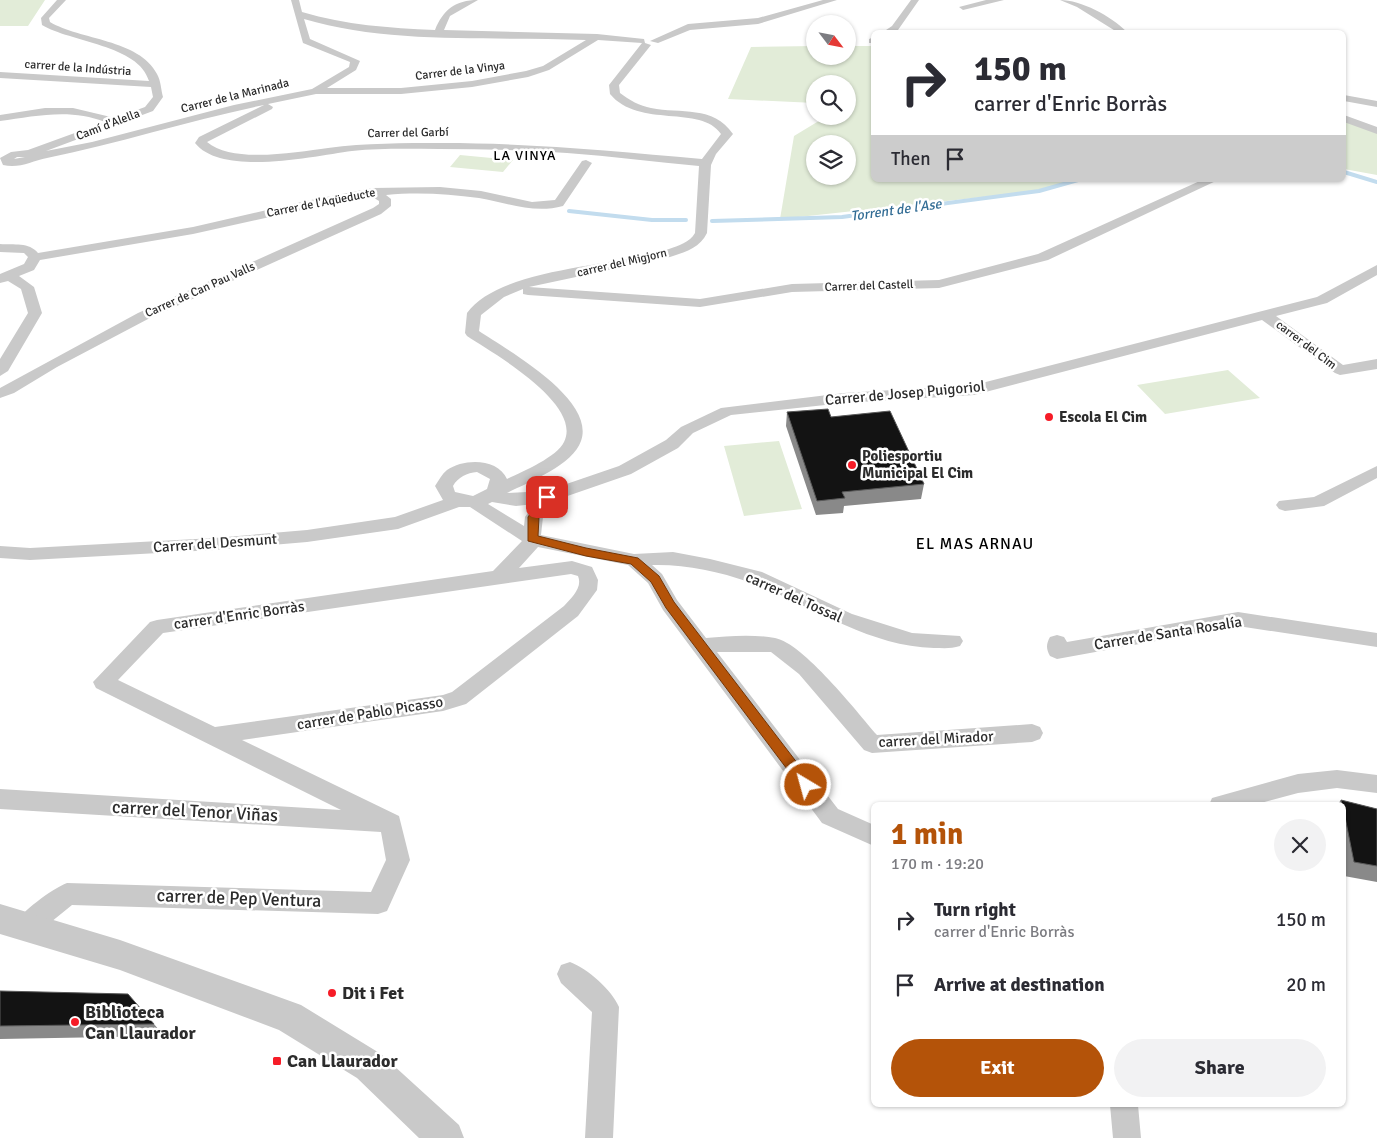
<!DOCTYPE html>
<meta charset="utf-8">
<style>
:root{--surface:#fff;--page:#f2f2f3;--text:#2b2b33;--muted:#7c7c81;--accent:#b45309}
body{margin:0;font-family:Signika,sans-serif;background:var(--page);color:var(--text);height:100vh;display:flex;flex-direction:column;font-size:19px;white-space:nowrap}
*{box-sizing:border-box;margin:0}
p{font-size:16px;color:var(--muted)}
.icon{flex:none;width:28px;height:28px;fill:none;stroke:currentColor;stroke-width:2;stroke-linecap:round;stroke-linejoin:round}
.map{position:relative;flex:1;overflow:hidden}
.sheet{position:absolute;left:871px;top:802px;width:475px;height:305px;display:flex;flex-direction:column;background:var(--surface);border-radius:8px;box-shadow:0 1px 4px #0004}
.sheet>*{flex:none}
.top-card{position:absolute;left:871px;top:30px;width:475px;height:152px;border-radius:8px;box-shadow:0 1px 4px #0004;background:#fff;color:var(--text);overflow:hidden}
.needle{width:32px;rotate:122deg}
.tools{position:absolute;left:806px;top:15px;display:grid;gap:10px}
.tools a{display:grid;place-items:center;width:50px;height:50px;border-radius:50%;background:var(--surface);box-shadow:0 1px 4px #0004;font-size:25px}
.pin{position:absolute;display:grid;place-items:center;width:42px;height:42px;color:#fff;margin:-21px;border-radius:10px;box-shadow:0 2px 8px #0006}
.me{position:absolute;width:55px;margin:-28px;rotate:323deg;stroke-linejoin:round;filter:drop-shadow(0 0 4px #0008)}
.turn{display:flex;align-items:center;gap:18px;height:105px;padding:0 20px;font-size:22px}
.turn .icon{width:65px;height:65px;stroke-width:2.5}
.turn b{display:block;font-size:35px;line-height:42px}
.then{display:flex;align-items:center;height:48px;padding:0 20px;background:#0003;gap:10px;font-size:19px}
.round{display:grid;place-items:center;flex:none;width:52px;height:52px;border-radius:26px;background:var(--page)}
.headline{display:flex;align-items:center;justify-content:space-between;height:85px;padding:0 20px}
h1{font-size:30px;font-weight:700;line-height:38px;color:var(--accent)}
.button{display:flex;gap:10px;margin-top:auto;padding:10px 20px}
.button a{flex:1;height:58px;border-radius:30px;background:var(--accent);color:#fff;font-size:20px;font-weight:700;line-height:58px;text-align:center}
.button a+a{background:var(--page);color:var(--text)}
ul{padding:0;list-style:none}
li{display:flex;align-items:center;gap:15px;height:65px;padding:0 20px}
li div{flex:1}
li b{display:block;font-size:19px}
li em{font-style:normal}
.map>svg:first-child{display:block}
.green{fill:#e2ecd8;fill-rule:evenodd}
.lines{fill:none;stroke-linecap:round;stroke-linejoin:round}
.stream{stroke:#c2dcee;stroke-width:4}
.minor{fill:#c9c9c9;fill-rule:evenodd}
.tertiary{fill:#c9c9c9;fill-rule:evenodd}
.wall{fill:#898989}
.building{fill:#131313;stroke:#5a5a5a}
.route{fill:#b45309;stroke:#753606}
.poi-dot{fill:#f61c27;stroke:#fff;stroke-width:2}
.labels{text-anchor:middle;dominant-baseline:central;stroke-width:5;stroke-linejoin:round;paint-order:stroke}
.far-street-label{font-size:12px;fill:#2c2c2c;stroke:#fff}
.far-neighbourhood-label{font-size:14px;letter-spacing:1px;fill:#000;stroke:#fff}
.far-water-label{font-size:14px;font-style:italic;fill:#336d95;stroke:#fff}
.street-label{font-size:15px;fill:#2c2c2c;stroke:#fff}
.poi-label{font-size:15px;font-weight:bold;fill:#2c2c2c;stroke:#fff;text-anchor:start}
.neighbourhood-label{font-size:16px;letter-spacing:1px;fill:#000;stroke:#fff}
.near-street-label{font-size:18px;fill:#2c2c2c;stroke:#fff}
.near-poi-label{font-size:18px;font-weight:bold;fill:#2c2c2c;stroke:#fff;text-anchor:start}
</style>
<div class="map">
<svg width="1377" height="1138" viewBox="0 0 1377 1138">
<rect width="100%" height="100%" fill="#fff"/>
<path class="green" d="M0,0H45L28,26H0Z
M815,46V56H848V46H874V180H1082L1039,191L780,219L794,136L827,116H848V84H815V103L728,99L751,47ZM815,144H848V176H815Z
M1344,118L1377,129V175L1344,169Z
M460,155L513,160L503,172L450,167Z
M1228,370L1260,398L1165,414L1137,385Z
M779,441L802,509L744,516L724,446Z"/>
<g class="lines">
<path class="stream" d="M1344,172L1377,182
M569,211L652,220H686
M712,221L842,217L1039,191L1078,180"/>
<path class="minor" d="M57,0H66L49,18L50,22C80,40 139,39 157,74C161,81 161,90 163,97L153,111L46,151L92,142L234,105L312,89L349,67L350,62L303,43L291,0H299L302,12C346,25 389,28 435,30C443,10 455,0 478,0L450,16L444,30L597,34L644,39L645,43L651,45L619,85L620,93C629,100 640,106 651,108C681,114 713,105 733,134L716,154L711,165L707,233C700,248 685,252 670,257L529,287L700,299L792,284L939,280L1038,254L1202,180H1218L1048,260L939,288L792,292L700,307L528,295L523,294V289L504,297L481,315L479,331C507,350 596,399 581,441C573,465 529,482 507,493L546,491L619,466L666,440L681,427L721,408L844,393L974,385L1317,297L1377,265V275L1327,303L1276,316L1343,365L1377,359V369L1340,375L1335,373L1262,320L974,395L844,403L731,415L693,433L678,448L631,474L553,501L543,517L541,535L634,554L673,552L710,559L762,572L852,614L912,633L960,636L963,641L960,646C951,649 943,648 934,648C866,646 810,604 749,582C718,571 684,564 652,565L662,574L677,600L706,638C728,636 753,634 775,638C803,643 857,712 877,735L1032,724L1040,727L1043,733L1040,739L1032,742L872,753L864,750L799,674L771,652H717L838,809L874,825V846L822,823L663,610L648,583L628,565L538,547L519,568L572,561L592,567L598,580L597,590L578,616L466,704L443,711L242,740L399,816L410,860L387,911L378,914L72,905L35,935L26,939L17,935L13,927C20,912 52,889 67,883L371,892L386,860L381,832L0,809V789L341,810L96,688L93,682L150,622L157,620L493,571L522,541L470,507H459L398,529L307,542L214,550L30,560L0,558V546L30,548L214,538L307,530L395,517L443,500L435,486C439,480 442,474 447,470C464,458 498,458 507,479C522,472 557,457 564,442C583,404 493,353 467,336L465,333L467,313C500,267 616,267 669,249C678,246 690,242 695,233L699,166C655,162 611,156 567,153C525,150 482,149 439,149C410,149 381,148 352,151C314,156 222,177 195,143L199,137L264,105C191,120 120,143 47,158C32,161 19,169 3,165L0,158L11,152L28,150L105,122C71,108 35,116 0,121V115L45,108H73L115,118L145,107L153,97L151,87L0,78V72L149,81C139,45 70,42 42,25L41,18ZM304,19C391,45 495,36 586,40L543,66L526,71L472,81L401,88H327L356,70L360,61L310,39ZM598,40L642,43L609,85L610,94C639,129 701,104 721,134L702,159C614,151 530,143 442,143C403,143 366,143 328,148C296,152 233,164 207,142L272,109L273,107L268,104L316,94H401L472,87L528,77L549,70ZM17,157H25L14,159ZM477,472L490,479L487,489L473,496L455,492L453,486C458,477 467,473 477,472ZM492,502L516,506L534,504L525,517L524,526L488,504ZM571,574L578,576C583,588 571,598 564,606L452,692L443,695L215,727L118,680L163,633Z
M823,0H837L758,24L690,30L658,43L650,41L688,24L758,18Z
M911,0H919L898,30L883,32L892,26Z
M986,0H1004L963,10L959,7Z
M1060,0C1081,0 1111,16 1127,32H1117L1077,7Z
M874,37V43H869V39Z
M1344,95L1377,101V107L1344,101Z
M1344,115L1377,127V134L1344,122Z
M586,160L592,163L563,206C534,214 508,203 479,198C448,194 418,192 386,195L391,199V206L381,214L148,319L57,367L14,393L0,398V388L138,313L373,208L379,204V201L371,196L351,199L193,234L40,260L34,270L19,276L34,287L42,313L8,371L0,376V359L28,313L21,289L8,281L0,283V274L24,264L28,257L24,253L0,252V244C14,245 29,242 38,253L193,227L306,201L373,188L440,187L481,191L532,202L555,200L582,161Z
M1377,466V478L1324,506L1285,511L1279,509L1276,505L1279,501L1314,497Z
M1238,612L1377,633V647L1238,626L1057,659L1050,656C1046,649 1046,644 1050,637L1057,635L1064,637L1067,642Z
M1337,770L1377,775V793L1337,788L1298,793L1253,805H1209L1212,798L1298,774Z
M570,962C588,969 612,990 619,1007L613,1138H585L592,1012L561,983L557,974L561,965Z
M1110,1105H1138L1141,1138H1113Z"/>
<path class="tertiary" d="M0,904L120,940L301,1005L381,1054L459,1125L464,1138H419L357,1078L279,1030L120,970L0,934Z"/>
</g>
<path class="wall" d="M787,412L831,417L924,484L921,499L844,506L843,513L816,515L786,426Z
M1341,800L1377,809V882L1344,876V805H1337Z
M0,991L154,1024L164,1036L0,1039Z"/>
<path class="building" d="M828,409L831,417L890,411L924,484L842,492L845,498L817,501L787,412Z
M1341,800L1377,809V866L1354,862L1344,812V805H1342Z
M0,991L128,994L154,1024L0,1026Z"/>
<path class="route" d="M547,494L552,497L539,517L538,536L586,548L638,558L659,576L674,602L811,781L813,785L811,789H802L666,608L651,582L631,564L586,556L528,541V517L543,495Z"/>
<g class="poi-dot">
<circle cx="1049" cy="417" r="5"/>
<circle cx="852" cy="465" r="5"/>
<circle cx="332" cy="993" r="5"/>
<circle cx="75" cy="1022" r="5"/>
<rect x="272" y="1056" width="10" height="10" rx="2.5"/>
</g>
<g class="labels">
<g class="far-street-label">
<text transform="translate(78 68) rotate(4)">carrer de la Indústria</text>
<text transform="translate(460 71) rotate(-7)">Carrer de la Vinya</text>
<text transform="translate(235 96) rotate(-14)">Carrer de la Marinada</text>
<text transform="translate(108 125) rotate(-21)">Camí d'Alella</text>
<text transform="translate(408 133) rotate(-1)">Carrer del Garbí</text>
<text transform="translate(321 203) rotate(-11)">Carrer de l'Aqüeducte</text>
<text transform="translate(622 263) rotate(-13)">carrer del Migjorn</text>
<text transform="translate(869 286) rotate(-2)">Carrer del Castell</text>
<text transform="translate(200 290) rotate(-24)">Carrer de Can Pau Valls</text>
<text transform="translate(1306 345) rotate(37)">carrer del Cim</text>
</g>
<g class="far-neighbourhood-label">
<text x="525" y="155">LA VINYA</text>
</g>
<g class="far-water-label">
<text transform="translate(896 210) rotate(-8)">Torrent de l'Ase</text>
</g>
<g class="street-label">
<text transform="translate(905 393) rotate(-5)">Carrer de Josep Puigoriol</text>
<text transform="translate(215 543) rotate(-4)">Carrer del Desmunt</text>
<text transform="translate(794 597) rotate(24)">carrer del Tossal</text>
<text transform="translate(239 615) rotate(-8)">carrer d'Enric Borràs</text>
<text transform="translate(1168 633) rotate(-9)">Carrer de Santa Rosalía</text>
<text transform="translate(370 713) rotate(-9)">carrer de Pablo Picasso</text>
<text transform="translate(936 739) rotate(-3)">carrer del Mirador</text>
</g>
<g class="poi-label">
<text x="1059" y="417">Escola El Cim</text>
<text x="862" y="456">Poliesportiu<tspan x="862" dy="17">Municipal El Cim</tspan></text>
</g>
<g class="neighbourhood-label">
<text x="975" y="544">EL MAS ARNAU</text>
</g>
<g class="near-street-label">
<text transform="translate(195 811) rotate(3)">carrer del Tenor Viñas</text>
<text transform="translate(239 898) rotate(2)">carrer de Pep Ventura</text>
</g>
<g class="near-poi-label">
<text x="342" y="993">Dit i Fet</text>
<text x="85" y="1012">Biblioteca<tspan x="85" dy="21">Can Llaurador</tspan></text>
<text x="287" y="1061">Can Llaurador</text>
</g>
</g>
</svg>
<div class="tools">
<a><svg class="needle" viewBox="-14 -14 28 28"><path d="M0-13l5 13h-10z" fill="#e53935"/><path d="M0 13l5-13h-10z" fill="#7c7c81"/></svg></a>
<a><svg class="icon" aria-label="search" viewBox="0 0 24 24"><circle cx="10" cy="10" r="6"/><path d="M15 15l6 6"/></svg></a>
<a><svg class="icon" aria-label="layers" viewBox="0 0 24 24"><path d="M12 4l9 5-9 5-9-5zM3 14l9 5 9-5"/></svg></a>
</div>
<div class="pin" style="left:547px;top:497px;background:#d93025"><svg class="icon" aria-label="arrive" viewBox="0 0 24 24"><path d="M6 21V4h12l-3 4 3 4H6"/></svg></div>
<svg class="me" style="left:806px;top:785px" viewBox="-20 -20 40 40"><circle r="17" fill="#b45309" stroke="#fff" stroke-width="3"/><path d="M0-11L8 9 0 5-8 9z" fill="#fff"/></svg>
<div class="top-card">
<div class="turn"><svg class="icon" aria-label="right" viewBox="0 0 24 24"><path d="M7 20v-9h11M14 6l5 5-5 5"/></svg><div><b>150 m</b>carrer d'Enric Borràs</div></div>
<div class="then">Then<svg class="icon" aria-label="arrive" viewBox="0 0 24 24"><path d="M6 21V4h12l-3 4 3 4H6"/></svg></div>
</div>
<section class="sheet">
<div class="headline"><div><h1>1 min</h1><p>170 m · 19:20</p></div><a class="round"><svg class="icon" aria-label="close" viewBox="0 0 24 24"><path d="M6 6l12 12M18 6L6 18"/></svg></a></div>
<ul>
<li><svg class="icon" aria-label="right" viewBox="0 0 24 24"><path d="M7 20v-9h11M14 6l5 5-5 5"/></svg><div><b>Turn right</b><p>carrer d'Enric Borràs</p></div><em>150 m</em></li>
<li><svg class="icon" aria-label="arrive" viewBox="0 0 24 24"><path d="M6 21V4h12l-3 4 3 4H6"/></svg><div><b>Arrive at destination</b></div><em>20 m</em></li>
</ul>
<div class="button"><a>Exit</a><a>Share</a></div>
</section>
</div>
